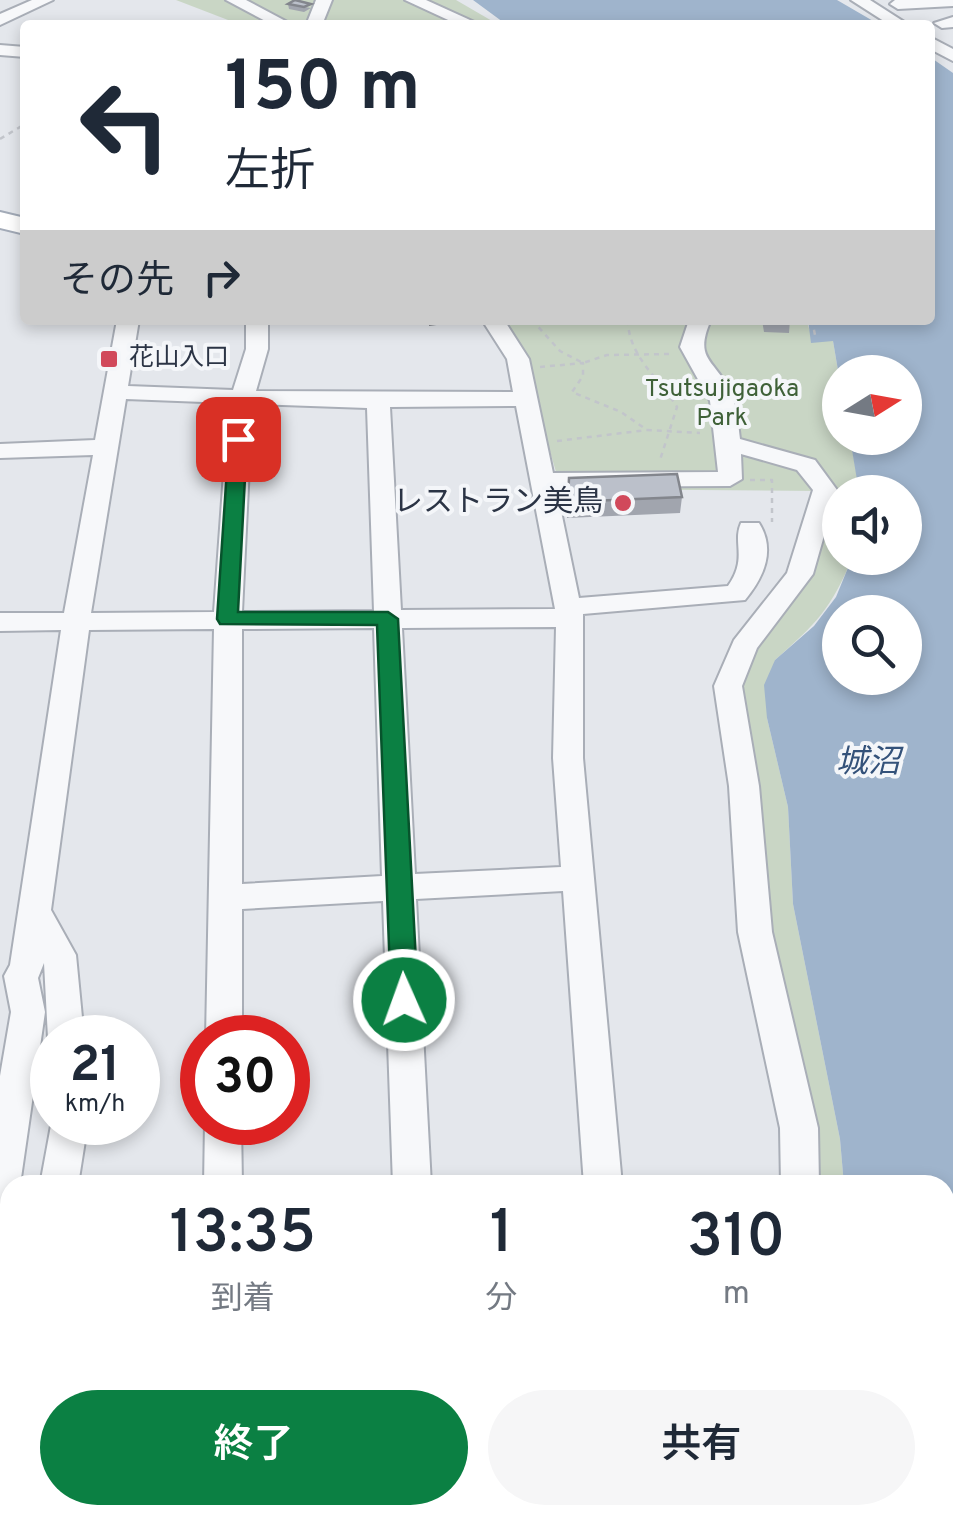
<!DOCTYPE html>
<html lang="ja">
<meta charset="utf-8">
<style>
:root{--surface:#fff;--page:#f6f6f7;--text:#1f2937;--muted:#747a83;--accent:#0b8043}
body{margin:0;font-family:Overpass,"Noto Sans JP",sans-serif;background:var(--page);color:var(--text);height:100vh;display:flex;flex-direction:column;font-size:38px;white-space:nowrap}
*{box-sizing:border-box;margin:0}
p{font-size:32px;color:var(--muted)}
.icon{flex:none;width:55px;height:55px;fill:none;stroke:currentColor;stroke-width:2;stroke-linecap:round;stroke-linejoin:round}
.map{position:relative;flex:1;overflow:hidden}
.details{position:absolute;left:0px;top:1175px;width:955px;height:350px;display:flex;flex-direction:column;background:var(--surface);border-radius:30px 30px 0 0;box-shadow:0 5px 15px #0003}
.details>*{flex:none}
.guide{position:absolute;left:20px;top:20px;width:915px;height:305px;border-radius:10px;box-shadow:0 5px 15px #0003;background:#fff;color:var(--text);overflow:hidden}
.needle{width:65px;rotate:79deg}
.buttons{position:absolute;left:822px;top:355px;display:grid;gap:20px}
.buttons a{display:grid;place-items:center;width:100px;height:100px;border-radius:50%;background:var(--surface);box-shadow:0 5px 15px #0003;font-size:50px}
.speed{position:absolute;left:30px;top:1015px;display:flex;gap:20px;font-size:50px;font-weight:700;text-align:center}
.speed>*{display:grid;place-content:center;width:130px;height:130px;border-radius:50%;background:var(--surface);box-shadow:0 5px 15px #0003;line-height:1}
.speed small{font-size:25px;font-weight:400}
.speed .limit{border:15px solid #d22;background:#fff;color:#111}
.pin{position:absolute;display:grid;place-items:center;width:85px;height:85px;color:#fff;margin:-42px;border-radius:20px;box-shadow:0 5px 15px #0006}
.me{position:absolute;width:110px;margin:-55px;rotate:358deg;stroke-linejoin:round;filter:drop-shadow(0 0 8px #0008)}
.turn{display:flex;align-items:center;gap:35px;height:210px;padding:0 40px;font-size:45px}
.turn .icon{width:130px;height:130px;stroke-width:2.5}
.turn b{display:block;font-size:70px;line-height:85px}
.then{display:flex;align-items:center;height:95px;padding:0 40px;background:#0003;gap:20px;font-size:38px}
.eta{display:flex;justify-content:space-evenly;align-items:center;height:170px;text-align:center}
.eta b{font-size:60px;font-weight:600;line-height:70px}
.action{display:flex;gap:20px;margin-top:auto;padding:20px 40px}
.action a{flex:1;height:115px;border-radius:60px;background:var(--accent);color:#fff;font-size:40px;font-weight:600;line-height:115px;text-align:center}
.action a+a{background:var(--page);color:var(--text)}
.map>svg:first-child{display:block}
.green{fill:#c9d6c5}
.water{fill:#9fb4cc;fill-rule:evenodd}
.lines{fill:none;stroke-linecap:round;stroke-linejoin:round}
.minor-casing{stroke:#a9aeb7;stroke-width:4}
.major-casing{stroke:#a3abb8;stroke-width:4}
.path-far1{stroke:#c2c5cb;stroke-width:2.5;stroke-dasharray:5 5;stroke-linecap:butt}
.path{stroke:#c2c5cb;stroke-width:5;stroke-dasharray:10 10;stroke-linecap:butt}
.minor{fill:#f7f8fa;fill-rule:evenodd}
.major{fill:#fff;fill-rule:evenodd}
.wall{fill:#a1a5ae}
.shaded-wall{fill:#83868d}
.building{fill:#bbc0ca;stroke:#83868d;stroke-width:2.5}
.route{fill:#0b8043;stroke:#07532c;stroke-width:2.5}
.poi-dot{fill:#d1495b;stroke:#f4f6f9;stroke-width:4}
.labels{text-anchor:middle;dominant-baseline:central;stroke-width:8;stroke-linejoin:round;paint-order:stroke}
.far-poi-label{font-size:25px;fill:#2b3445;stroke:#f4f6f9;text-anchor:start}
.far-park-label{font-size:25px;fill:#3f6138;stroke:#f4f6f9}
.poi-label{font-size:30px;fill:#2b3445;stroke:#f4f6f9;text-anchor:end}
.water-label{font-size:32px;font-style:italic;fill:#34527a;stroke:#f4f6f9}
</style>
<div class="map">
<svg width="953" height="1525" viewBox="0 0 953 1525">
<rect width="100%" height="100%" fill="#e4e7ec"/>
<path class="green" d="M176,0H456L499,25H241Z
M495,320H806L811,334L833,341L840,382V438H850L859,487V492H840V558H852C832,608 815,625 775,660L767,718L788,807L793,904L840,1139L844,1185H807L773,973L738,677L755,644L790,605L817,559L820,491L561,489L523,359Z"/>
<path class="water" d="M473,0H837L880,25H507Z
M930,57L953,73V1525H321L326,1515H945V1185H844L840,1139L793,904L788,807L767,718L764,685L775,660L814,626L836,597L852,558H905V492H859L850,438H905V372H840V382L833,341L811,343L808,320H930ZM840,612H905V678H840Z"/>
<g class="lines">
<defs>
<path id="minor" d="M32,0H53L0,25V14Z
M226,0H246L293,25H273Z
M316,0H332L322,25H306Z
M405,0H426L481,25H459Z
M851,0H870L909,25H890Z
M895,0H953V6L898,9L890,4Z
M953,17V27L942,28L934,23Z
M930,37L953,49V61L930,49Z
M0,45L25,47V57L0,55Z
M117,320H139L128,386L233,390L246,349V320H268V349L256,391L513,392L507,359L482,320H504L529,359L553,473L718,472L710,401L680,347L689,320H711C693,360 715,359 730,391C737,406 738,423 740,439L815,460L837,490L813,574L757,648L742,686L759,786L772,932L818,1128L819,1185H781L780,1128L738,932L729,786L714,686L734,640L787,573L813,490L797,470L741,454L742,479L730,486L556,487L579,598L728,586C748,558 732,543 741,523H759C776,550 764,577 745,600L583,614V758L622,1185H584L563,891L416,899L431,1185H393L383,901L242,909V1038H206L214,629L89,630L51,910L76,955L84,1038H52V1046L48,1038L44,963L38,978L45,1012L20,1185H10V1238H0V1076L11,1012L4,976L10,965L61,630L0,631V613H64L93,455L0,458V444L95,440ZM126,399L229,403L214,612L91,613ZM252,404L367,408L374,611L242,612ZM516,406L555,609L401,610L390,407ZM556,627L553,758L561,867L415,874L402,628ZM374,628L382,876L242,884V629Z
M52,1120L88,1122L78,1185H40Z
M205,1122H241L242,1185H204Z
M249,1515H293L289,1525H245Z"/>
<path id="major" d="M0,212L25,218V234L0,228Z"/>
</defs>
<use href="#minor" class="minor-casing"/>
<use href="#major" class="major-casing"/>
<path class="path-far1" d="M0,139L25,124
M532,320L560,351L583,363L607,355L669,354
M628,320C628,356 659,378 677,407L660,460
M812,320L815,335
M540,367L583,363V376L572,392L621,412L647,430L700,433
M557,441L647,430
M750,480H772V522"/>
<path class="path" d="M7,1513V1525"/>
<use href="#minor" class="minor"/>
<use href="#major" class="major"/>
</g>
<path class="wall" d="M288,4L311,8L304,12L289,9Z
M762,320H790L789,333L764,332Z
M569,478L682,497L680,513L567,518Z"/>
<path class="shaded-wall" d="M429,320H474L429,326Z
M198,1515H210L207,1525H190Z"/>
<path class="building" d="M295,0L311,4L304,7L288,4Z
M765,320H790L791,323L765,322Z
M677,474L682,497L568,502L569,478Z
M48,1515H198L190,1525H54Z"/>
<path class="route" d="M238,433L247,439L238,612H388L398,619L418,1000L414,1007L404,1010L395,1007L391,1000L377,625L220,624L217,619L229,439Z"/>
<g class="poi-dot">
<rect x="99" y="349" width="20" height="20" rx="5"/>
<circle cx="623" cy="503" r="10"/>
</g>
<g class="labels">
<g class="far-poi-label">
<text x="129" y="359">花山入口</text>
</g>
<g class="far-park-label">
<text x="722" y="390">Tsutsujigaoka<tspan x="722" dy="29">Park</tspan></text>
</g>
<g class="poi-label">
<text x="603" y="503">レストラン美鳥</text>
</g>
<g class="water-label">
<text x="868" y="764">城沼</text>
</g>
</g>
</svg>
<div class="buttons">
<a><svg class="needle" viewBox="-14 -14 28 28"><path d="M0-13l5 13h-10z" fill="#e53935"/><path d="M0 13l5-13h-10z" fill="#747a83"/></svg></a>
<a><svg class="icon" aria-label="sound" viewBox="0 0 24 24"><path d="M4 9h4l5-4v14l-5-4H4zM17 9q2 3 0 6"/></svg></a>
<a><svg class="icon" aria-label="search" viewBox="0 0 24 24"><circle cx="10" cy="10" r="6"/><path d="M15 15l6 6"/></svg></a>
</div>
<div class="speed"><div>21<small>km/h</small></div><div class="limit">30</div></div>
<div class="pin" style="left:238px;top:439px;background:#d93025"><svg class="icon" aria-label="arrive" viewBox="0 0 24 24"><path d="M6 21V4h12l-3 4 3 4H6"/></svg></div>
<svg class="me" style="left:404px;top:1000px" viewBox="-20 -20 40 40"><circle r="17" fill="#0b8043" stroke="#fff" stroke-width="3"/><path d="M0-11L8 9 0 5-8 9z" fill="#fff"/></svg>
<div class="guide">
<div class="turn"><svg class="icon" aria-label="left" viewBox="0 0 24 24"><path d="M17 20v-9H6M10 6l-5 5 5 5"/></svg><div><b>150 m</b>左折</div></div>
<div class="then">その先<svg class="icon" aria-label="right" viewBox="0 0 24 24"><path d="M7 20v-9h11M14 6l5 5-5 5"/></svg></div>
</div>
<section class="details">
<div class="eta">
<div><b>13:35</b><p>到着</p></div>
<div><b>1</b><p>分</p></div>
<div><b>310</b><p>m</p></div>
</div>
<div class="action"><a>終了</a><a>共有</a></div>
</section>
</div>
